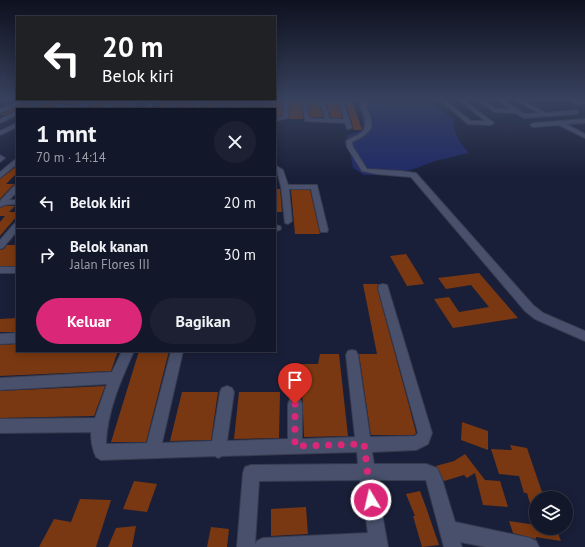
<!DOCTYPE html>
<html lang="id">
<meta charset="utf-8">
<style>
:root{--surface:#13172a;--page:#1c2032;--text:#f1f3f6;--muted:#9d9fa8;--line:#323647;--accent:#db2777}
body{margin:0;font-family:"PT Sans",sans-serif;background:var(--page);color:var(--text);height:100vh;display:flex;flex-direction:column;font-size:15px;white-space:nowrap}
*{box-sizing:border-box;margin:0}
p{font-size:13px;color:var(--muted)}
.icon{flex:none;width:22px;height:22px;fill:none;stroke:currentColor;stroke-width:2;stroke-linecap:round;stroke-linejoin:round}
.map{position:relative;flex:1;overflow:hidden}
.drawer{position:absolute;left:16px;top:108px;width:260px;height:244px;display:flex;flex-direction:column;background:var(--surface);border-radius:0px;box-shadow:0 2px 10px #0003,0 0 0 1px var(--line)}
.drawer>*{flex:none}
.hud{position:absolute;left:16px;top:16px;width:260px;height:84px;border-radius:0px;box-shadow:0 2px 10px #0003,0 0 0 1px var(--line);background:#202124;color:#fff;overflow:hidden}
.buttons{position:absolute;left:529px;top:491px;display:grid;gap:8px}
.buttons a{display:grid;place-items:center;width:44px;height:44px;border-radius:50%;background:var(--surface);box-shadow:0 2px 10px #0003,0 0 0 1px var(--line);font-size:20px}
.pin{position:absolute;display:grid;place-items:center;width:34px;height:34px;color:#fff;margin:-41px -17px;border-radius:50% 50% 50% 0;rotate:-45deg;box-shadow:0 0 4px #0007}
.pin .icon{rotate:45deg}
.me{position:absolute;width:44px;margin:-22px;rotate:351deg;stroke-linejoin:round;filter:drop-shadow(0 0 3px #0008)}
.turn{display:flex;align-items:center;gap:14px;height:84px;padding:0 20px;font-size:18px}
.turn .icon{width:52px;height:52px;stroke-width:2.5}
.turn b{display:block;font-size:28px;line-height:34px}
.round{display:grid;place-items:center;flex:none;width:42px;height:42px;border-radius:21px;background:var(--page)}
.summary{display:flex;align-items:center;justify-content:space-between;height:68px;padding:0 20px}
h1{font-size:24px;font-weight:600;line-height:30px}
.action{display:flex;gap:8px;margin-top:auto;padding:8px 20px}
.action a{flex:1;height:46px;border-radius:24px;background:var(--accent);color:#fff;font-size:16px;font-weight:600;line-height:46px;text-align:center}
.action a+a{background:var(--page);color:var(--text)}
ul{padding:0;list-style:none}
li{display:flex;align-items:center;gap:12px;height:52px;padding:0 20px;border-top:1px solid var(--line)}
li div{flex:1}
li b{display:block;font-size:15px}
li em{font-style:normal}
.map>svg:first-child{display:block}
.green{fill:#202a67}
.building{fill:#793811}
.lines{fill:none;stroke-linecap:round;stroke-linejoin:round}
.street-casing{stroke:#373b4f;stroke-width:2}
.street{fill:#48506c;fill-rule:evenodd}
.route{stroke:#db2777;stroke-width:7;stroke-dasharray:0 12.6}
</style>
<div class="map">
<svg width="585" height="547" viewBox="0 0 585 547">
<rect width="100%" height="100%" fill="#191f38"/>
<path class="green" d="M358,100H429L453,119C454,134 459,142 469,153L435,161L411,170L387,175H364L353,168L347,135L361,131L363,124Z"/>
<path class="building" d="M30,100H38L22,109H17L4,115H0Z
M49,100H87L77,105L57,103L53,106L54,107L62,109H33Z
M97,100H112L98,109H87Z
M122,100H134L122,109H109Z
M163,100H174L168,109H157Z
M182,100H196L192,109H177Z
M204,100H221L217,109H201Z
M228,100H244L241,109H226Z
M251,100H263L261,109H250Z
M270,100H283L281,116H275V109H270Z
M290,100H301L303,119H289Z
M308,100H318L323,117H310Z
M325,100H338L342,118H331Z
M345,100H352L362,130H354Z
M17,166V173L6,184H17L13,185L0,199V179Z
M275,189H280L282,212H275Z
M291,190H310L320,234H295Z
M4,206H15L9,212H17V216L0,236V222L5,216H0V208Z
M7,245H17V266H0V250L4,249Z
M406,254L418,273L424,284L407,286L390,256Z
M479,273L518,318L453,328L434,299L449,297L459,312L489,307L471,285L446,289L438,278Z
M363,284H378L377,288L408,402L416,433L414,435H371L359,354H377Z
M17,318V332H0V319Z
M17,344V351H118L111,371L0,376V345Z
M139,351H169L146,442H111Z
M320,354H339L348,436L304,437L301,364H318Z
M105,386L94,416L0,418V391Z
M182,392H218L211,440L170,441Z
M239,392H280L279,438L234,439Z
M462,422L488,431V450L461,440Z
M510,445L527,448L544,498H536V517H534L527,493H524L519,476L499,474L491,449L512,450Z
M465,454L485,480L500,481L508,507L483,505L475,473L467,478L464,475L444,481L436,466L454,461Z
M134,481L157,484L147,512L123,509Z
M420,491L427,510L439,545L422,547L413,516H415L406,494Z
M80,499L111,500L96,547H39L54,519L71,522Z
M306,507L308,534L271,536V509Z
M509,521L536,525V528H556L561,541L536,537V539L513,533Z
M136,526L132,547H108L116,528Z
M211,527L229,529L227,547H207Z"/>
<g class="lines">
<defs>
<path id="street" d="M22,100H29L0,113V109Z
M42,100H48L30,109H23Z
M90,100H96L84,108L86,109H70L54,106L57,104L77,107Z
M115,100H121L106,109H99Z
M137,100H143L130,109H123Z
M152,100H157L149,109H143Z
M176,100H181L175,109H169Z
M198,100H203L199,109H193Z
M223,100H227L224,109H218Z
M246,100H250L248,109H242Z
M265,100H269L268,109H262Z
M285,100H289L288,118L275,121V117H282Z
M302,100H306L309,118L325,119L319,100H323L330,119H344L339,100H343L352,128L347,129L345,123L305,121Z
M364,100H369L366,106C376,128 373,132 352,142L353,147L367,169L401,171L416,173L533,305L543,313L585,331V341L535,319L525,311L411,177L376,174L362,171L347,147L346,141C350,138 354,137 358,135C370,129 365,116 360,106Z
M440,100H445L471,121H485L459,100H464L494,123L491,125L468,124Z
M478,100H483L497,109H510L496,100H502L525,114L539,113L515,100H521L546,113L576,110L579,112L576,114L524,118L515,113L494,112Z
M570,100C575,100 579,102 585,102V104L577,105Z
M17,111V115L0,123V119Z
M585,119V123L566,124L585,134V138L559,125L533,127L530,125L533,123Z
M17,123V127L0,135V131Z
M0,155L5,158L0,162Z
M17,158V164L0,178V172Z
M275,165L283,170L288,185H317L328,230L327,232H321L320,230L311,189H289L292,221L288,224L285,223L281,187L277,171L275,170Z
M14,186H17V192L9,200H17V204L4,205L0,207V201Z
M17,223V231L3,248L0,249V240L14,224Z
M275,225L280,226L281,228L280,230L275,231Z
M0,267H17V273H0Z
M383,284L387,285L388,288L432,433L428,444L416,450L372,452L374,464H426L437,468L442,479L455,522L530,538L536,541L539,547H486L460,542L462,547H444L426,480H376L388,547H237L243,473L245,467L251,465L358,464L357,452L222,456L218,458L215,456L101,460L96,457C92,448 91,442 91,432L0,433V419L95,418L107,384L0,390V378L112,372L122,351H134C121,380 107,411 106,444L147,443L171,351H183L162,443L212,441L220,392L222,388L227,386L232,388L234,392L227,441L288,439V404L290,399L295,397L300,399L302,404V439L355,437L346,355L348,351L352,350L356,351L358,355L370,437L415,436L418,433L378,288L379,285ZM360,480L368,533L263,538L257,541L255,544L259,481Z
M17,333V343L0,344V334Z"/>
</defs>
<use href="#street" class="street-casing"/>
<use href="#street" class="street"/>
</g>
<linearGradient id="sky" x2="0" y2="1"><stop stop-color="#0e111f"/><stop offset="0.56" stop-color="#38425e"/><stop offset="1" stop-color="#38425e" stop-opacity="0"/></linearGradient>
<rect width="585" height="177" fill="url(#sky)"/>
<g class="lines">
<path class="route" d="M295,404V446L364,444L371,500"/>
</g>
</svg>
<div class="buttons">
<a><svg class="icon" aria-label="layers" viewBox="0 0 24 24"><path d="M12 4l9 5-9 5-9-5zM3 14l9 5 9-5"/></svg></a>
</div>
<div class="pin" style="left:295px;top:404px;background:#d93025"><svg class="icon" aria-label="arrive" viewBox="0 0 24 24"><path d="M6 21V4h12l-3 4 3 4H6"/></svg></div>
<svg class="me" style="left:371px;top:500px" viewBox="-20 -20 40 40"><circle r="17" fill="#db2777" stroke="#fff" stroke-width="3"/><path d="M0-11L8 9 0 5-8 9z" fill="#fff"/></svg>
<div class="hud">
<div class="turn"><svg class="icon" aria-label="left" viewBox="0 0 24 24"><path d="M17 20v-9H6M10 6l-5 5 5 5"/></svg><div><b>20 m</b>Belok kiri</div></div>
</div>
<section class="drawer">
<div class="summary"><div><h1>1 mnt</h1><p>70 m · 14:14</p></div><a class="round"><svg class="icon" aria-label="close" viewBox="0 0 24 24"><path d="M6 6l12 12M18 6L6 18"/></svg></a></div>
<ul>
<li><svg class="icon" aria-label="left" viewBox="0 0 24 24"><path d="M17 20v-9H6M10 6l-5 5 5 5"/></svg><div><b>Belok kiri</b></div><em>20 m</em></li>
<li><svg class="icon" aria-label="right" viewBox="0 0 24 24"><path d="M7 20v-9h11M14 6l5 5-5 5"/></svg><div><b>Belok kanan</b><p>Jalan Flores III</p></div><em>30 m</em></li>
</ul>
<div class="action"><a>Keluar</a><a>Bagikan</a></div>
</section>
</div>
